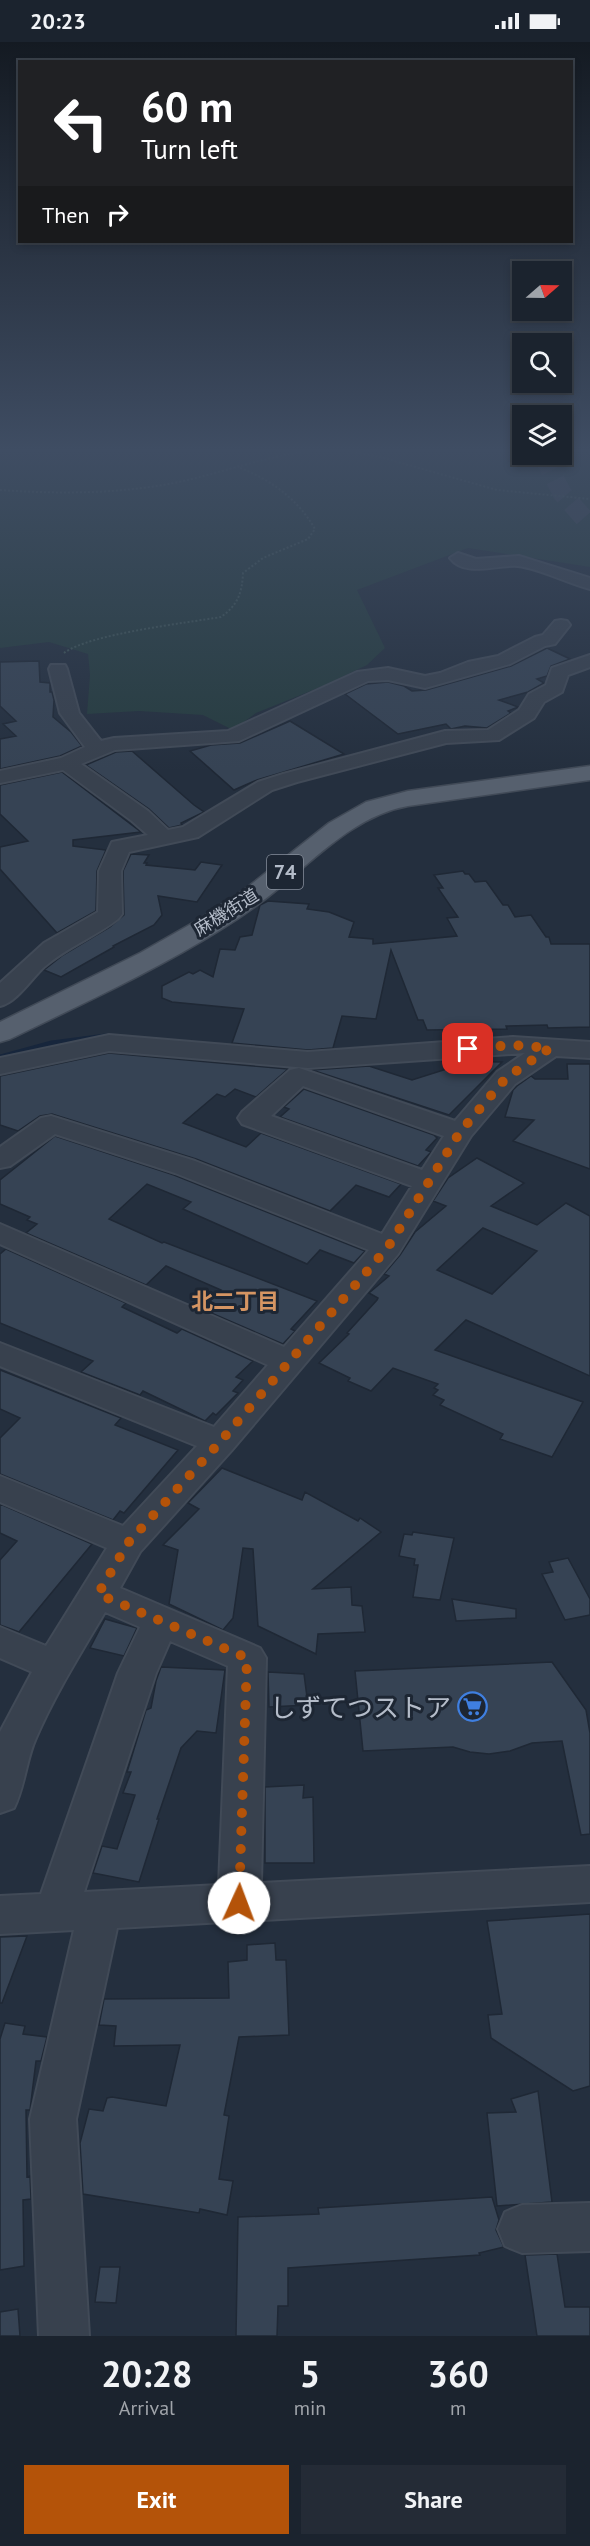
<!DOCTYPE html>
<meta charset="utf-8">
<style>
:root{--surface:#1b232e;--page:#242b36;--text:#f1f3f6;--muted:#a0a4aa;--line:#39404a;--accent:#b45309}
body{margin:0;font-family:"PT Sans","Noto Sans JP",sans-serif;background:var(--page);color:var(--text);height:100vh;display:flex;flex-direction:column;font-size:22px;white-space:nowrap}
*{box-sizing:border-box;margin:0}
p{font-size:20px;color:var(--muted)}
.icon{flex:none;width:33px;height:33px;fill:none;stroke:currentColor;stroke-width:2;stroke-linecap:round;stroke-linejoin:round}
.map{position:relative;height:2294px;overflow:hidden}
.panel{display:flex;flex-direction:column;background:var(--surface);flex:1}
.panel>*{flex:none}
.banner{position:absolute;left:18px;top:18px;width:555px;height:183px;border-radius:0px;box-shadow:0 3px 9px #0003,0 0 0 2px var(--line);background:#202124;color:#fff;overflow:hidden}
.needle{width:39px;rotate:70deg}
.fabs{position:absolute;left:512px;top:219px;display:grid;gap:12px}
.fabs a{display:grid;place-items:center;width:60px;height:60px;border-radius:0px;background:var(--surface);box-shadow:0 3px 9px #0003,0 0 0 2px var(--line);font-size:30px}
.pin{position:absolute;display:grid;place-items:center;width:51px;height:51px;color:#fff;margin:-26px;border-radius:12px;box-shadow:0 3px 9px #0006}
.me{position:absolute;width:66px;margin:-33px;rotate:2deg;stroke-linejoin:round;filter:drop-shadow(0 0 4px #0008)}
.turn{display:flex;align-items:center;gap:21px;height:126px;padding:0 24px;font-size:27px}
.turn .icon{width:78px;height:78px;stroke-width:2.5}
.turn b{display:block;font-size:42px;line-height:51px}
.then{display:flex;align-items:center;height:57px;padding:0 24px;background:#0003;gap:12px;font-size:22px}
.eta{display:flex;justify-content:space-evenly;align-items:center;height:102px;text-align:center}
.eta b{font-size:36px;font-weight:700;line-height:42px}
.action{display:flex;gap:12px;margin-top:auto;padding:12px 24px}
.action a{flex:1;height:69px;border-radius:0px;background:var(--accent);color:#fff;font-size:24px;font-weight:700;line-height:69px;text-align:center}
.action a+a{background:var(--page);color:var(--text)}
.status{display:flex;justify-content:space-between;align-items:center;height:42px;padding:0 30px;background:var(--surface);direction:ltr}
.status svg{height:16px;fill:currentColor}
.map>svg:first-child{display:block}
.green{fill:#263c3f}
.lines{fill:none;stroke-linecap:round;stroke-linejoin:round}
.stream{stroke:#17263c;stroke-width:7}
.building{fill:#364354;stroke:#1f2835;stroke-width:1.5;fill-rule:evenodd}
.major-tunnel{stroke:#3a4453;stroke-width:19;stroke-dasharray:19 10;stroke-linecap:butt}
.minor-casing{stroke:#414a57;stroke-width:4}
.major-casing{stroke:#414a57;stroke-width:3}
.path{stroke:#3f5557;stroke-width:2;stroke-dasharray:2 2;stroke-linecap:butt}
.minor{fill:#38414e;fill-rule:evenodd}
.major{fill:#56606e;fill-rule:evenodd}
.route{stroke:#b45309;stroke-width:10;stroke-dasharray:0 18}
.labels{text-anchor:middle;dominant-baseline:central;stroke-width:6;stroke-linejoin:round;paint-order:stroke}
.far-street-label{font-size:18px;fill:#b4bcc9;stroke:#1d2633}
.shield{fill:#1d2633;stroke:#878f9c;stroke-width:1.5}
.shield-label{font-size:20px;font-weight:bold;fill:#b4bcc9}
.neighbourhood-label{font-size:22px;font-weight:bold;fill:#d59563;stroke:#1d2633}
.near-poi-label{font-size:26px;fill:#b4bcc9;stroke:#1d2633;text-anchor:end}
</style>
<div class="status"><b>20:23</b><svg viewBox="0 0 49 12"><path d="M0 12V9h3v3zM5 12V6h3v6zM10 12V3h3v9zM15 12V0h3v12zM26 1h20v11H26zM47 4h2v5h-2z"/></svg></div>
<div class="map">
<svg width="590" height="2294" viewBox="0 0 590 2294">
<rect width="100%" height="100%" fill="#242f3e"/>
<path class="green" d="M0,408H522V412H561V408H590V525L468,506L357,548L385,606L367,623L323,644L256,671L233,688L203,673L139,669L87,672L90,633L88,612L49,600L0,606Z"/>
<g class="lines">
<path class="stream" d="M0,1016L52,1002L106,995"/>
</g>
<path class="building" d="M547,606L570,617L551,624L547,634L537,637L544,641L528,650L499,658L518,665L508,669L511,671L487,686L465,684L451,687L446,682L398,692L345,652L366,642L388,640L404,644L412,649L426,648L511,624Z
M39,619L40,640L50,641V650H52L54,658L53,675L71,690L82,704L60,714L0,727V697L16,694L3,682L16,679L0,664V620Z
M290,679L344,712L257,738L234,748L190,709L211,703L240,701Z
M132,709L194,763L204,770L181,781L182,783L169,786L149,767L86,723L116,710Z
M62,730L141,790L73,798V804L106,808L97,829L96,869L57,891L0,827V805L28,799L0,772V743Z
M131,812L149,813L144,821H147L146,823L195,828L201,820L222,823L197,860L158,854L162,873L154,883L113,904L114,905L61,935L44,928L63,913L110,885L124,873L123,829Z
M463,829L465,832H469L475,840L486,839L503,863H508L515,875L531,873L546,895H549L551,902H590V985L548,986L547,983L506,984L507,987L427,988L423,978H418L391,908L376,977L342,974L333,1006L308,1008L232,1001L244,967L172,960L162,956V944L189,930L193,932L200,928L213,935L220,907L235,908L240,895L252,893L260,863L268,859L309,862L307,867L329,870L354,880L349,895L373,897V902L457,894L447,876L458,875L438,846H443L434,833Z
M109,1011L288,1027L256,1055L235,1047L225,1055L217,1052L183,1081L246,1105L261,1091L401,1142L389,1155L356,1143L330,1169L196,1117L52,1072L40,1074L18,1089L0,1083V1034Z
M442,1019L502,1020L449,1073L312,1028L369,1024L412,1038L450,1026Z
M567,1022H590V1127L513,1099L534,1078L505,1075L513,1048L517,1044L531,1034L535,1037H568Z
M304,1047L434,1093L437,1096L426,1108L431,1110L418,1124L280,1075L289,1067L284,1065Z
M55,1094L174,1133L365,1209L354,1221L320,1208L307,1222L183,1167L191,1160L147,1142L109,1177L162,1201L164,1200L317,1259L291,1287L295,1289L283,1302L202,1267L221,1248L166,1224L146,1243L26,1191L37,1182L27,1178L30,1175L0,1162V1138Z
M477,1116L524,1141L491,1164L537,1183L566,1161L590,1174V1334L466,1278L435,1308L583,1360L552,1415L500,1397L503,1392L440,1363L444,1358L433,1353L438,1348L434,1346L438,1342L393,1326L371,1349L348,1339L350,1336L319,1321L349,1292L347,1291L377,1258L378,1256L369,1251L389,1234L384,1232L400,1213L415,1190L446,1164L433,1159L448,1136ZM483,1186L537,1209L492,1252L437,1228Z
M6,1207L126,1261L122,1265L177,1291L182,1287L253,1319L236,1335L243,1338L233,1349L238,1351L216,1373L213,1371L205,1379L143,1349L140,1353L81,1330L93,1319L0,1281V1212Z
M0,1328L121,1376L115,1383L178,1408L124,1471L120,1469L113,1478L0,1432V1396L20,1376L0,1367Z
M222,1426L302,1458L305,1450L358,1479L360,1476L381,1490L313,1547L351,1545L352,1563L362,1564L365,1590L318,1592L316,1612L258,1584L253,1507L243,1506L233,1576L223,1588L169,1562L178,1508L163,1503L199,1467L188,1461Z
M0,1462L92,1502L19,1590L0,1583V1518L17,1499L0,1491Z
M413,1490L454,1496L440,1558L413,1555L418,1523H414L415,1517L399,1514L404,1492L412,1493Z
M568,1516L590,1557V1573L565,1578L542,1532L553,1530L549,1520Z
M452,1557L516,1567V1576L456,1579Z
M105,1577L137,1586L124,1614L90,1606Z
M552,1620L586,1668L590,1691V1792L581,1793L562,1699L532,1701L510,1709L489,1712L470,1710L453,1705L363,1709L355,1629Z
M161,1625L225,1628L216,1691L197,1689L181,1706L157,1777H159L139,1840L93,1831L102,1804L117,1807L135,1753L123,1751L131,1730H127L146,1668L151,1666L156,1639Z
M268,1630L304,1632L308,1663L269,1665Z
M304,1743L303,1756L313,1755L314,1821H265V1745Z
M590,1872V2044L573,2049L491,1996L488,1973L502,1972L487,1879Z
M27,1894L2,1961H0V1895Z
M275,1901L276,1918H286L289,1993L239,1995L224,2073L229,2074L219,2137L233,2139L227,2173L200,2167L199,2171L83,2152L80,2101L89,2067L103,2069L107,2056L112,2055L166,2064L180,2003L114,2004L116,1984L99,1983L104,1957L229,1956L228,1920L247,1918V1903Z
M5,1981L25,1984L23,1992L47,1995L41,2019H36L30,2068H26L27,2135L30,2134L31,2157L23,2158L24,2224L0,2228V1997Z
M538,2049L552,2160L497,2164L487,2071L516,2070L511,2057Z
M492,2155L499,2178L496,2188L504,2205L479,2211L480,2213L288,2226V2264H278L277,2294H236L238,2175L319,2172L318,2166Z
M557,2212L565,2265H590V2294H537L525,2213Z
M100,2225H120L116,2261L95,2260Z
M18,2267L20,2294H0V2270Z"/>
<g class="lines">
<path class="major-tunnel" d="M542,412L562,451L590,483"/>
<defs>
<path id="minor" d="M458,511L476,517L519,514L590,536V547C567,541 541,527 518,524C497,522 465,536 450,516Z
M561,578L567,579L570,583L555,602L545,604L510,622L425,646L388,638L368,639L239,699L115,708L81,722L148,769L168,788L183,785L258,740L283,732L445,689L488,688L519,668L529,652L546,643L552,626L590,613V625L568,633L562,650L544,660L534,676L499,698L446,701L297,740L272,748L198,795L129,810L121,829L122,872L118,877C95,895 67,905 44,925C31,937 17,960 0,964V941L44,901L98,870L99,829L112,800L148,793L132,779L63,728L0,741V729L61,716L85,705L60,671L49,627L51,623H65L67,627L79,671L101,699L114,696L228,689L357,630L388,626L425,634L440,631L468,620L498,614L535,595L543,593L555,579Z
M109,993L308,1010L513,995L590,1000V1016L556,1014L515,1042L471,1094L398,1212L232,1408L140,1510L120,1546L260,1606L266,1616L261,1841L590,1824V1860L117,1886L76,2077L89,2294H39L30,2077L74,1888L0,1892V1854L41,1852L118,1631L140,1585L105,1570C81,1611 55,1652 36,1696C26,1718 25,1744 14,1766L0,1771V1690L32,1630L0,1616V1585L46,1604L107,1506L0,1460V1434L123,1484L197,1404L0,1324V1301L214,1385L268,1323L0,1202V1182L284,1305L369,1208L175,1131L55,1092L10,1124L0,1126V1105L41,1076L51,1074L195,1119L382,1192L412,1144L242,1082L238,1076L242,1070L290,1028L299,1026L455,1079L497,1030L525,1011L308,1026L109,1009L0,1032V1016ZM303,1044L444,1094L422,1128L271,1074ZM170,1599L228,1624L219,1843L84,1850L156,1631Z
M590,2161V2209L522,2211L505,2204L498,2187L505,2170L522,2163Z"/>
<path id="major" d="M590,724V738L408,764C357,773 318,814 279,846C261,861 241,875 220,888C153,930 81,962 10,997L0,1000V980L140,911L198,878L244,848L329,781L366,760L408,749Z"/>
</defs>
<use href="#minor" class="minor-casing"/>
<use href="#major" class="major-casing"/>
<path class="path" d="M344,408L380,415L497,448L590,457
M0,448C58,452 117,452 174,441C223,431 270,412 321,408
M64,611C89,592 186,581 221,575C238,563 242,551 243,531L263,516L308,497L315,487C297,456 271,438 238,425"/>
<use href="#minor" class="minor"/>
<use href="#major" class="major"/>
</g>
<linearGradient id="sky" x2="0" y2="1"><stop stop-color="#141a22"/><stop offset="0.56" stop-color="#3f4d63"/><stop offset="1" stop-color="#3f4d63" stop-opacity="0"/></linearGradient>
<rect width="590" height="729" fill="url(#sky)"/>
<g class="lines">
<path class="route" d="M239,1861L247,1616L98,1552L128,1501L220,1400L388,1205L460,1090L506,1036L550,1006L513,1003L468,1007"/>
</g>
<defs>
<symbol id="supermarket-ring" viewBox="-11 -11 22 22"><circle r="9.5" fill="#1d2633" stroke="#3f7fe0" stroke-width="1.5"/><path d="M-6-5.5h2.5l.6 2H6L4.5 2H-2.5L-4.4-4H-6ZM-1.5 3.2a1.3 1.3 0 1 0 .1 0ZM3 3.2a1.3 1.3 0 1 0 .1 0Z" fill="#3f7fe0"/></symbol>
</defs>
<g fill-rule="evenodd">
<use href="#supermarket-ring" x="456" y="1648" width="33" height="33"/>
</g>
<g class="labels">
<g class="far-street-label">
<text transform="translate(226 870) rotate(-32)">麻機街道</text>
</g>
<rect class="shield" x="267" y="813" width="36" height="34" rx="4.5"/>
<g class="shield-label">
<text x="285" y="830">74</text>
</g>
<g class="neighbourhood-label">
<text x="235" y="1259">北二丁目</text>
</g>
<g class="near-poi-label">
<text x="451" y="1665">しずてつストア</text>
</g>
</g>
</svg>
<div class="fabs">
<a><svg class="needle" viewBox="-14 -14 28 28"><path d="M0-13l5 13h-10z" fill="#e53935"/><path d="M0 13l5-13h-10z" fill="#a0a4aa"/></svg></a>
<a><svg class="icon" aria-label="search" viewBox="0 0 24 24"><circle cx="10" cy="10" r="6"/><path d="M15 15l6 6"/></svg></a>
<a><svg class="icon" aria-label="layers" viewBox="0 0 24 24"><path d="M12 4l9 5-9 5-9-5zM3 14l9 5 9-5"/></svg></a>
</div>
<div class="pin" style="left:468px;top:1007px;background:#d93025"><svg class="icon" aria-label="arrive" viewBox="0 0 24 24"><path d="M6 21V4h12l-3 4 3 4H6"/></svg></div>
<svg class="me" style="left:239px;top:1861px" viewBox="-20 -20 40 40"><circle r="19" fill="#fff"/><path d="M0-13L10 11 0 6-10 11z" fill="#b45309"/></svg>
<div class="banner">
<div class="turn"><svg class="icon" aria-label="left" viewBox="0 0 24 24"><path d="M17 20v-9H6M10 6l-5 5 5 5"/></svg><div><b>60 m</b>Turn left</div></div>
<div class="then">Then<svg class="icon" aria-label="right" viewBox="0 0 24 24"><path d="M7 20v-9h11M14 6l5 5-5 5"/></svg></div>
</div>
</div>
<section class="panel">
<div class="eta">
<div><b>20:28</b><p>Arrival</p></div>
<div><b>5</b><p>min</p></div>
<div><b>360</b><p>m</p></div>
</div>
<div class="action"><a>Exit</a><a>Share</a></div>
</section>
